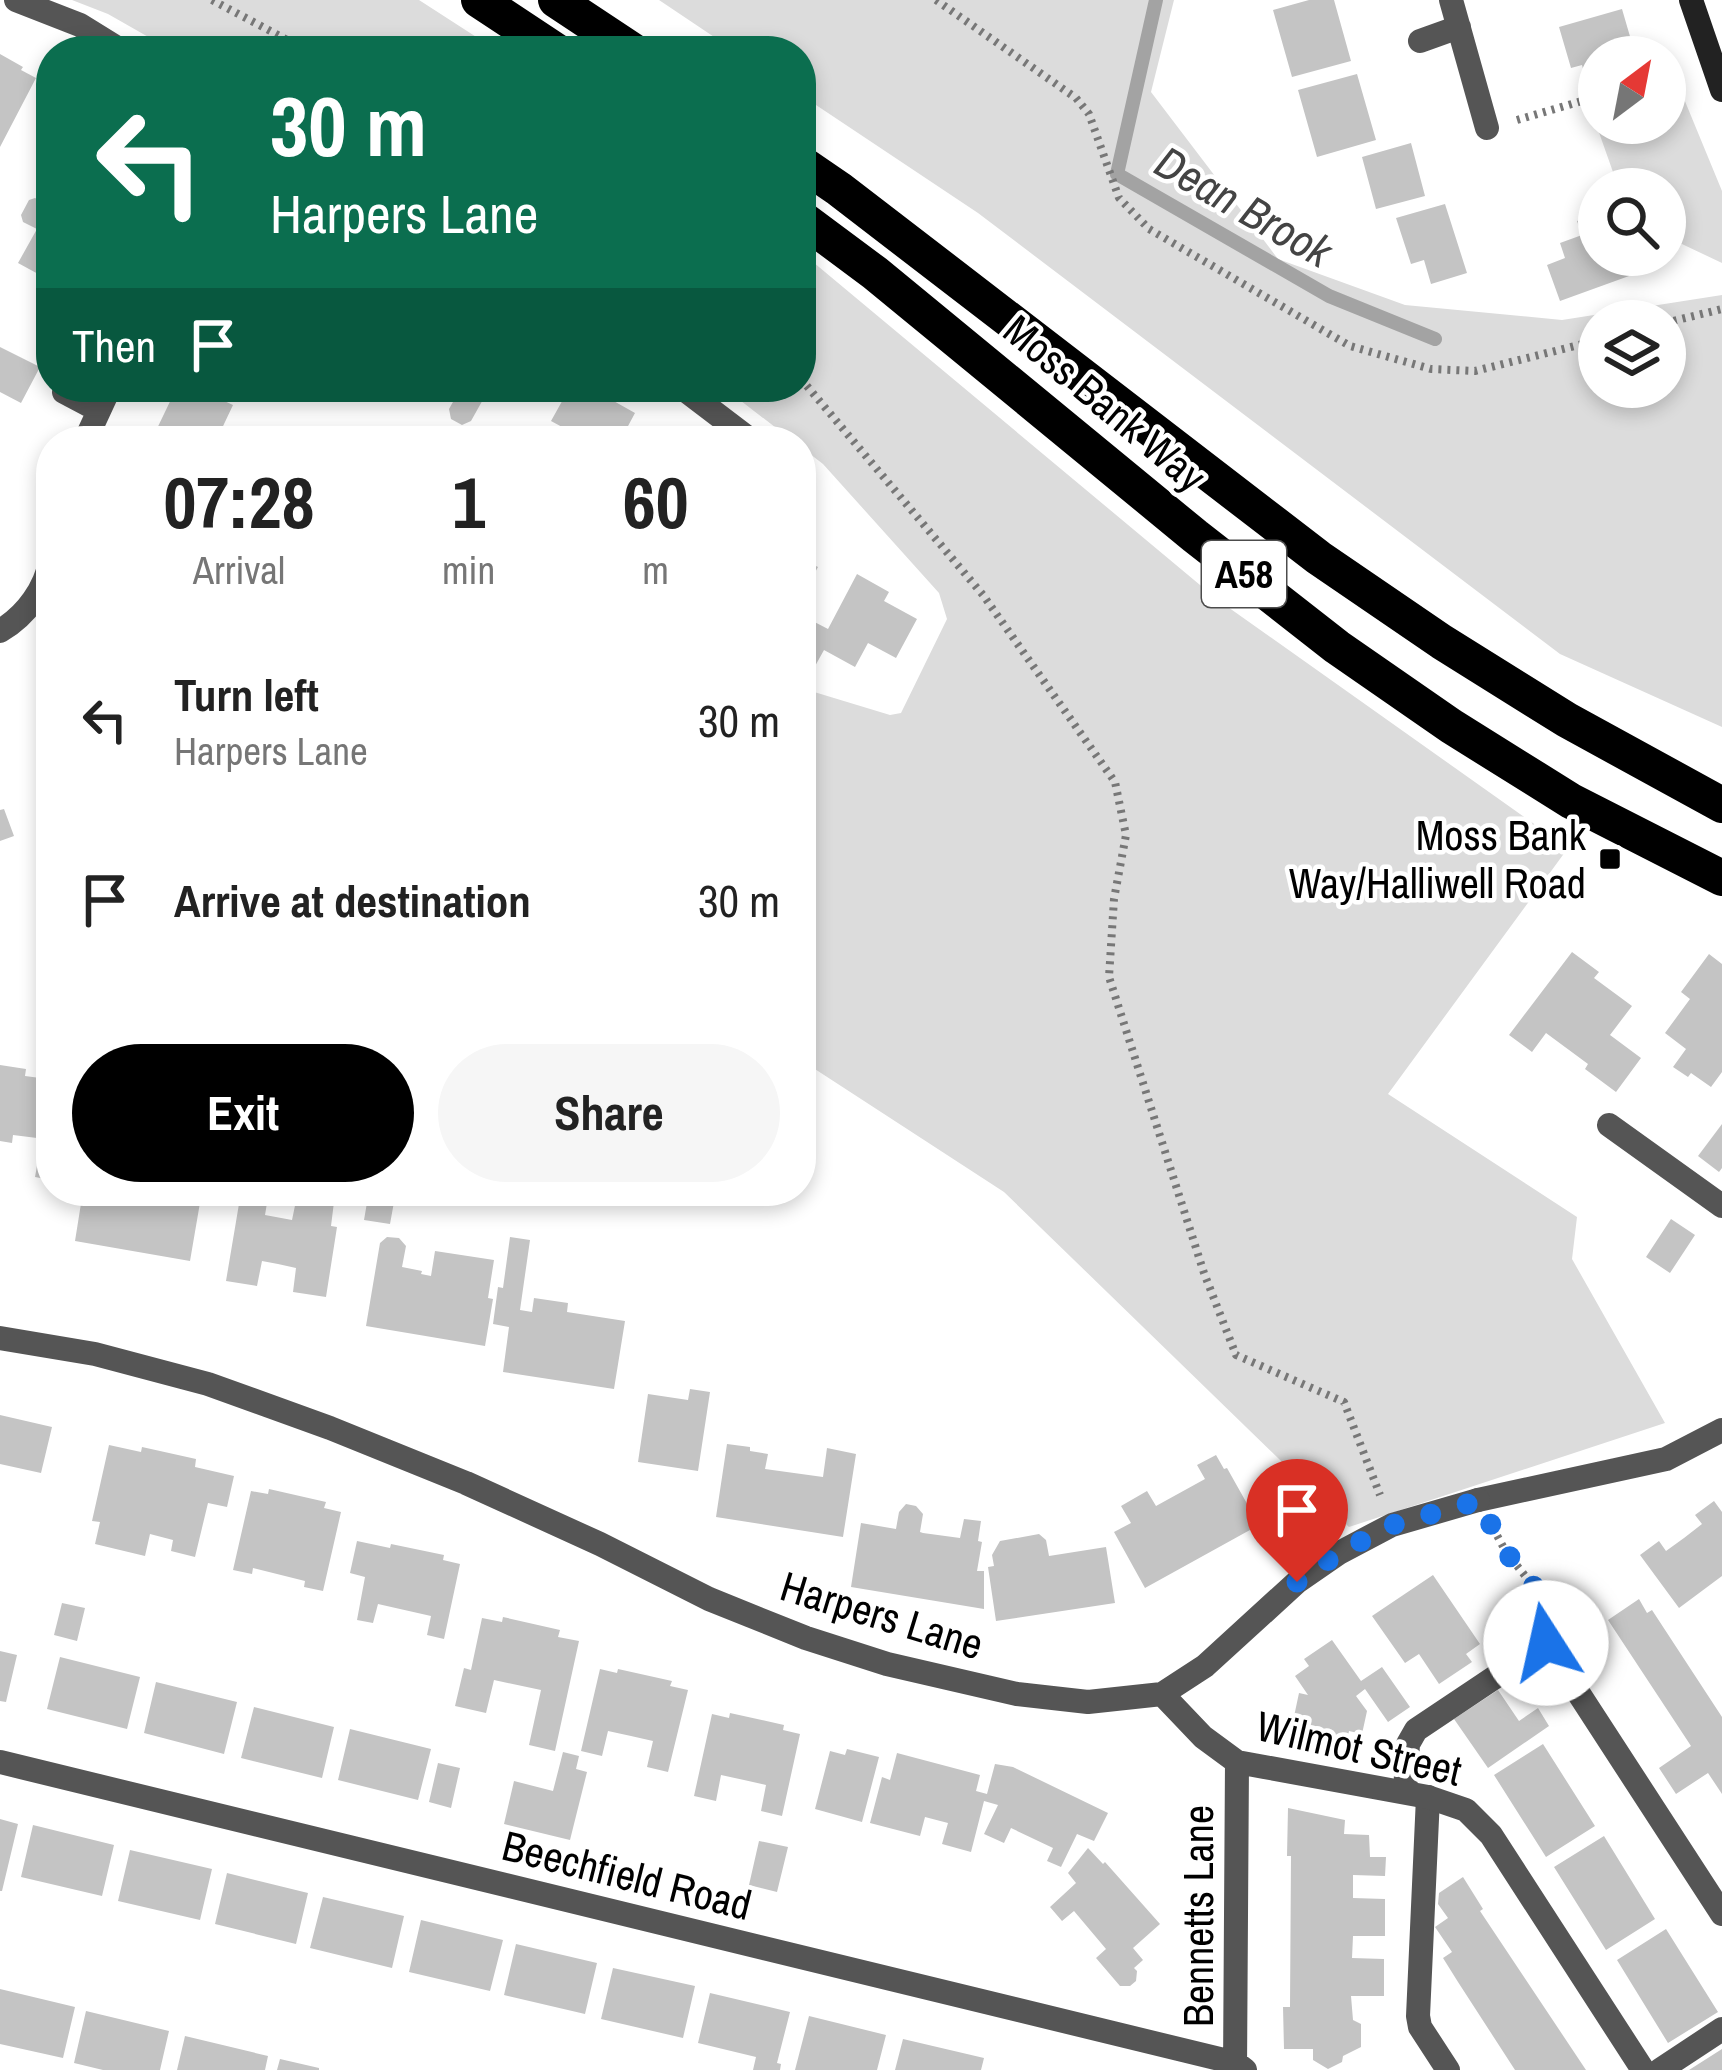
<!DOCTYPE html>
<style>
:root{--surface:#fff;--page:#f6f6f6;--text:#222;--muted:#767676;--accent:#000}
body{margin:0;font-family:"Archivo Narrow",sans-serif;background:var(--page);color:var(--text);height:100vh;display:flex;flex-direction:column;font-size:45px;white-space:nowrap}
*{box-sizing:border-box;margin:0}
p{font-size:39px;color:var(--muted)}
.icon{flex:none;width:66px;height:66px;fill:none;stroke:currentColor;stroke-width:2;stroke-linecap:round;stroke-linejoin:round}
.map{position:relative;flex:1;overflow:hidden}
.sheet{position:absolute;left:36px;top:426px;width:780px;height:780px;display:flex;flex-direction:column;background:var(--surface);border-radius:48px;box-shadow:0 6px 18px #0003}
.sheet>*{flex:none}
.guide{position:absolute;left:36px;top:36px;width:780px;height:366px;border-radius:48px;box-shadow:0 6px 18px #0003;background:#0b6e4f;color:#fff;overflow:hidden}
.needle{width:78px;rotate:32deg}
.controls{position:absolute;left:1578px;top:36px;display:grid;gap:24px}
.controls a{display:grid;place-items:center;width:108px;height:108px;border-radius:50%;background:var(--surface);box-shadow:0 6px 18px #0003;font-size:60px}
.pin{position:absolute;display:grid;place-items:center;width:102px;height:102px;color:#fff;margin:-123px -51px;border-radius:50% 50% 50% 0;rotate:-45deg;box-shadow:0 0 12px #0007}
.pin .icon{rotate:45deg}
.me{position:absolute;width:132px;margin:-66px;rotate:350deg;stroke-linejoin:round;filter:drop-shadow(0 0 9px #0008)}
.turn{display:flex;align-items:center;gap:42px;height:252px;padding:0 36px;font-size:54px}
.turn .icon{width:156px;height:156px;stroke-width:2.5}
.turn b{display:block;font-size:84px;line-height:102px}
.then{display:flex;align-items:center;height:114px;padding:0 36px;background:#0003;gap:24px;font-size:45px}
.eta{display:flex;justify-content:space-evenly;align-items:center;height:204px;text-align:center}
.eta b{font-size:72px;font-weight:700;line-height:84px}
.cta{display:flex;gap:24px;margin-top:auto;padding:24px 36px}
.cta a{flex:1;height:138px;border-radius:72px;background:var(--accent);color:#fff;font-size:48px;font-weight:700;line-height:138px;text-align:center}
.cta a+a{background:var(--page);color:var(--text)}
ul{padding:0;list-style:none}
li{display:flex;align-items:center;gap:36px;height:180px;padding:0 36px}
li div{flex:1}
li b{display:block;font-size:45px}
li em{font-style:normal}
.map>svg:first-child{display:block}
.green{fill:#dcdcdc;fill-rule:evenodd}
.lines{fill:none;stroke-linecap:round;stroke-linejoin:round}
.stream{stroke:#a3a3a3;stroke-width:14}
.building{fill:#c4c4c4}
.path{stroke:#777;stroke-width:8;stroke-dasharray:3 6;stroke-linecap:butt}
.lane{stroke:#555;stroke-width:24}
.street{stroke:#555;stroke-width:24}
.secondary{stroke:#222;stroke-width:24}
.highway{stroke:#000;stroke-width:36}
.route{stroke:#1a73e8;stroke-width:21;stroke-dasharray:0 37.8}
.poi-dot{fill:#000;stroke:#fff;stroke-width:4.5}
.labels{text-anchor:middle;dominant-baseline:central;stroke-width:9;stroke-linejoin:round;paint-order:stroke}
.shield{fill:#fff;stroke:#4c4c4c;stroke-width:3}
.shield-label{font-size:39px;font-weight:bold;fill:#000}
.street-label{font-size:42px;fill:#000;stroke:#fff}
.poi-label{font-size:42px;fill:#000;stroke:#fff;text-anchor:end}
.water-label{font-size:45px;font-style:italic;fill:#444;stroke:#fff}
</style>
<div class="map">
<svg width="1722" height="2070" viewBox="0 0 1722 2070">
<rect width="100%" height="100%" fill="#fff"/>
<path class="green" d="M72,0H419L498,51H173L108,14Z
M659,0H1174L1151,92L1278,259L1405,305L1562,320L1722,295V727L1560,654L978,213L801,95V51H735ZM1599,321H1665V387H1599Z
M1675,77L1722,191V263L1665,236V189H1619L1590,107L1599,104V123H1665V81Z
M801,252L1218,600L1568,848L1388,1094L1577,1217L1572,1259L1665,1423L1349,1527L1004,1192L801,1060V688L890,715L901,713L947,619L939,593L823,464L801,447V441H793L723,387H801Z"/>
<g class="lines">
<path class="stream" d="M1156,0L1117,174L1329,296L1435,339"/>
</g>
<path class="building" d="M1309,0H1334L1351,61L1292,77L1273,10Z
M1622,9L1636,57H1599V85L1588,88L1582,65L1571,68L1559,27Z
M0,54L23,67L21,70L36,78L0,147Z
M1357,74L1376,140L1317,157L1298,90Z
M1411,143L1425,196L1376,209L1362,157Z
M35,198L51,207V281L18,263L37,229L23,222L21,215L29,200Z
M1445,204L1467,273L1431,284L1424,260L1411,264L1396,218Z
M1599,213V255H1621L1629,276L1560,301L1547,265L1565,258L1560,243L1582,235L1577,221Z
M0,347L40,367L21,403L0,392Z
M177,387H194L233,405L216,441H151Z
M447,387H490L471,421L462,425L451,419L449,409L458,393Z
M570,387H607L603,395L635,413L620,441H588L551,421Z
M801,541L810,546L802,559L818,567L801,598Z
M857,574L889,592L884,601L917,619L896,658L868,643L855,667L824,650L814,668L801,661V615L828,629Z
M4,809L14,836L0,841V810Z
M1572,952L1599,972L1594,978L1632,1006L1610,1035L1641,1058L1616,1092L1585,1069L1588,1064L1546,1033L1532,1052L1509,1035Z
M1709,954L1722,964V1072L1711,1087L1691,1073L1688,1077L1673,1067L1686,1049L1665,1033L1690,999L1681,992Z
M0,1065L26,1069L25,1076L40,1078L39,1082L51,1084L50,1133L38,1131L37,1138L13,1135L12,1143L0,1141Z
M1722,1124V1168L1719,1172L1698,1156Z
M42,1137L51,1138V1180L35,1177Z
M83,1191H202L190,1261L75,1241Z
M303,1191H326L334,1202L331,1226L337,1227L326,1297L293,1292L296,1268L278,1264L262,1261L257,1286L226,1281L241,1192L268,1197L265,1215L292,1220L297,1196Z
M369,1191H396L390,1224L364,1220Z
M1671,1219L1695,1235L1670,1273L1646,1257Z
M387,1237L399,1238L406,1246L402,1267L422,1271L421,1274L431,1276L435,1251L494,1260L488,1298L493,1299L485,1346L366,1326L380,1243Z
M510,1237L530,1240L520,1310L532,1312L534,1298L568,1303L567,1312L625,1321L614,1389L503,1372L509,1327L493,1324L498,1287L503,1288Z
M690,1389L710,1392L698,1471L638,1462L648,1394L688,1400Z
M0,1415L52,1427L41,1473L0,1464Z
M727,1444L750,1447V1451L768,1454L765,1469L823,1477L827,1448L856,1454L843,1537L716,1517Z
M109,1445L141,1452L142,1447L196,1459L195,1467L234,1476L227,1507L208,1503L195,1557L171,1551L173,1540L150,1534L145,1556L95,1544L100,1522L92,1521Z
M1216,1455L1224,1469L1227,1468L1259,1525L1145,1588L1114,1532L1131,1523L1121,1506L1147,1491L1156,1506L1205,1479L1197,1465Z
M269,1489L326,1502L324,1508L341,1512L323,1591L304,1587L305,1581L253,1568L252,1574L233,1570L251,1491L268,1494Z
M1714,1501L1722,1512V1576L1679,1608L1640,1555L1659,1541L1666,1551L1684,1538L1702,1524L1695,1515Z
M906,1504L916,1506L923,1514L920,1532L923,1533L960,1538L964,1519L981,1521L978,1541L982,1542L977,1571H984V1609L851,1587L861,1523L896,1529L899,1512Z
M1039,1534L1046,1540L1049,1556L1106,1547L1115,1603L996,1621L988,1567L994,1566L992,1555L1000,1541Z
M357,1541L390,1548L391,1544L444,1555L443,1560L460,1564L444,1639L427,1635L431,1616L378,1604L373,1623L357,1620L365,1577L350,1573Z
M1433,1575L1480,1644L1466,1654L1472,1662L1439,1684L1419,1654L1405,1663L1372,1616Z
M1639,1599L1647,1613L1652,1610L1722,1717V1794L1708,1773L1676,1794L1659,1768L1691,1746L1608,1620Z
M62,1603L85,1608L77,1641L54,1635Z
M503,1617L560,1630L558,1637L579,1641L555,1751L529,1745L541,1690L494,1680L486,1713L455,1706L464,1668L471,1670L482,1618L502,1622Z
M1332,1640L1361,1681L1382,1667L1410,1707L1388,1722L1365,1689L1356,1696L1367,1711L1362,1734L1349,1731L1345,1752L1289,1740L1299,1693L1308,1695L1295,1676L1309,1666L1304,1659Z
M0,1651L17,1655L6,1702L0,1701Z
M60,1657L140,1677L127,1729L47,1709Z
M600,1669L617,1673L618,1669L672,1681L670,1686L688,1690L668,1772L647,1767L653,1741L631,1736L608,1731L602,1756L581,1751Z
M156,1682L237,1702L224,1754L144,1733Z
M1498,1690L1519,1721L1538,1708L1549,1726L1488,1768L1454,1719Z
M254,1707L334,1727L322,1778L241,1758Z
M730,1713L784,1725L783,1730L800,1734L782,1816L761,1811L766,1785L744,1780L721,1775L716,1801L694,1796L712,1714L729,1718Z
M350,1729L431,1749L418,1800L338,1780Z
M1543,1744L1595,1826L1546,1857L1494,1775Z
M847,1749L879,1757L862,1822L815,1809L830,1751L845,1755Z
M563,1752L579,1756L576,1769L587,1772L570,1840L504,1824L514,1781L553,1791Z
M897,1753L980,1775L976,1791L987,1794L995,1764L1013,1767L1108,1813L1094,1841L1077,1834L1061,1867L1047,1861L1053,1848L1011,1828L1004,1843L984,1834L998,1805L984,1801L971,1852L942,1844L948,1823L925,1817L920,1836L870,1823L882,1777L890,1780Z
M438,1763L460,1768L451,1808L429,1802Z
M1288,1808L1345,1820L1344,1834L1369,1835L1370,1857H1386L1385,1876L1353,1875V1898L1385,1899V1936H1353L1352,1958L1384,1959V1996H1351L1353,2020L1361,2024V2047L1343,2056L1342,2062L1328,2069L1313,2060V2049H1284L1283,2007H1290L1291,1856H1287Z
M0,1819L18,1824L2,1891H0Z
M33,1825L114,1845L102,1896L21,1877Z
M1604,1836L1655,1919L1606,1950L1554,1867Z
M759,1841L788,1847L777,1892L749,1885Z
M1088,1848L1103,1864L1105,1862L1160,1924L1133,1948L1143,1960L1134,1968L1137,1971L1136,1981L1130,1986H1120L1096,1958L1106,1949L1074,1911L1062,1921L1050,1907L1076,1883L1068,1873Z
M130,1850L212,1869L200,1920L118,1901Z
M227,1873L308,1893L296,1944L215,1924Z
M1463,1877L1483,1909L1480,1911L1586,2070H1515L1458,1982L1443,1958L1452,1952L1435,1927L1448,1918L1438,1904L1439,1893Z
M323,1897L404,1916L392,1968L310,1948Z
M421,1920L503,1940L490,1991L409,1972Z
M1666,1929L1718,2012L1668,2043L1617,1960Z
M516,1944L597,1963L585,2014L504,1995Z
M613,1968L695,1986L683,2038L601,2019Z
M0,1989L75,2007L63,2058L0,2044Z
M710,1993L790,2012L777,2063L781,2064L780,2070H753L756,2057L698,2043Z
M86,2011L169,2031L160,2070H103L74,2063Z
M809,2016L886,2035L877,2070H795Z
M185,2036L268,2056L265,2070H177Z
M903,2039L984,2058L981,2070H895Z
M1722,2049V2070H1689Z
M280,2059L319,2068V2070H277Z"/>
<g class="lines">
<path class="path" d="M212,0L308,51
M936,0L1076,98L1089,114L1119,198L1149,229L1350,346L1431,369L1475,371L1599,340
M1517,120L1599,96
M1665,323L1722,309
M801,379L983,595L1115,782L1126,835L1114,899L1109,977L1204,1273L1236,1355L1344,1402L1380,1495
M1493,1528L1506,1552L1551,1608L1552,1613"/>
<path class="lane" d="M1609,1125L1722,1206
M1478,1500L1666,1459L1722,1430
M1405,1791L1408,1744L1416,1730L1546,1643L1722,1914
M1428,1797L1418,2016L1420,2027L1448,2070"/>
<path class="street" d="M16,0L80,25L122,51
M1451,0L1487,128
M1420,41L1459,27
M681,387L752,441
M64,392L98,410
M85,441L110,387
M0,631C27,615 45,589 51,559
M0,1338L95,1354L208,1384L330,1428L466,1483L600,1544L709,1599L806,1638L887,1664L1017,1694L1088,1702L1162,1694L1205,1666L1297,1582L1339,1553L1392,1525L1478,1500
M1162,1694L1203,1737L1237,1762L1428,1797L1466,1810L1491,1835L1643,2070
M0,1762L1236,2063L1245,2070
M1235,2070L1237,1762
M1660,2070L1722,2029"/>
<path class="secondary" d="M1691,0L1722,90"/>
<path class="highway" d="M479,0L556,51
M556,0L633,51
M801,163L839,189L1319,558L1442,642L1567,720L1722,805
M801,218L875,273L1195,536L1337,647L1451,726L1571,801L1722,878"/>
</g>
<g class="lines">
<path class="route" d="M1297,1582L1339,1553L1392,1525L1478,1501L1506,1552L1551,1608L1554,1624L1546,1643"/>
</g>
<rect class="poi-dot" x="1598" y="847" width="24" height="24" rx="6"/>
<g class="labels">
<rect class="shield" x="1202" y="541" width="84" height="66" rx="9"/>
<g class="shield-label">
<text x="1244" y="574">A58</text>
</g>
<g class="street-label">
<text transform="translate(1105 403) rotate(40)">Moss Bank Way</text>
<text transform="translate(882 1615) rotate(17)">Harpers Lane</text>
<text transform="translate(1359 1748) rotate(13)">Wilmot Street</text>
<text transform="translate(627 1875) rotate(14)">Beechfield Road</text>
<text transform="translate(1198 1916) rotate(-90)">Bennetts Lane</text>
</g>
<g class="poi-label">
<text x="1586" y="835">Moss Bank<tspan x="1586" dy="48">Way/Halliwell Road</tspan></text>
</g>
<g class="water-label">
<text transform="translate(1244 206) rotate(30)">Dean Brook</text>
</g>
</g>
</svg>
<div class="controls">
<a><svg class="needle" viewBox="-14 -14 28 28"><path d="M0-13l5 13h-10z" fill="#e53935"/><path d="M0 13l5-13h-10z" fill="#767676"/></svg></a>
<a><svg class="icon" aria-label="search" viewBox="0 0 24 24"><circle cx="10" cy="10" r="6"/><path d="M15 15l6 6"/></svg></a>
<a><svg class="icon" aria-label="layers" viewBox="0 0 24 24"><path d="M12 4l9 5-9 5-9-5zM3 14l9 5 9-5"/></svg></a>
</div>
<div class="pin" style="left:1297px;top:1582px;background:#d93025"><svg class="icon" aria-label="arrive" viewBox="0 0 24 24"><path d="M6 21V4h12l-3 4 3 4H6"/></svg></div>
<svg class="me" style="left:1546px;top:1643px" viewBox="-20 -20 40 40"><circle r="19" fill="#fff"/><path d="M0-13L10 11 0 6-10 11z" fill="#1a73e8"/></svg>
<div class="guide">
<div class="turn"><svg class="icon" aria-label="left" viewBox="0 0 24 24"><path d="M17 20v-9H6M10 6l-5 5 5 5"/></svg><div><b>30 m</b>Harpers Lane</div></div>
<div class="then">Then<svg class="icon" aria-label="arrive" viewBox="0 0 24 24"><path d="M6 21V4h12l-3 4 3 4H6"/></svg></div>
</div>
<section class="sheet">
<div class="eta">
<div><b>07:28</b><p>Arrival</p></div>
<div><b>1</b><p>min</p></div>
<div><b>60</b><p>m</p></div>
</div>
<ul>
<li><svg class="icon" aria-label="left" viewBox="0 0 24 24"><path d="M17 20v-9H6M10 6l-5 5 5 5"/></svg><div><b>Turn left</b><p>Harpers Lane</p></div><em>30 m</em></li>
<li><svg class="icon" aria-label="arrive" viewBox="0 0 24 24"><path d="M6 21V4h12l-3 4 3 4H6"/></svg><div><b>Arrive at destination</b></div><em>30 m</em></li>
</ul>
<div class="cta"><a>Exit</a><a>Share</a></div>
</section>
</div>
